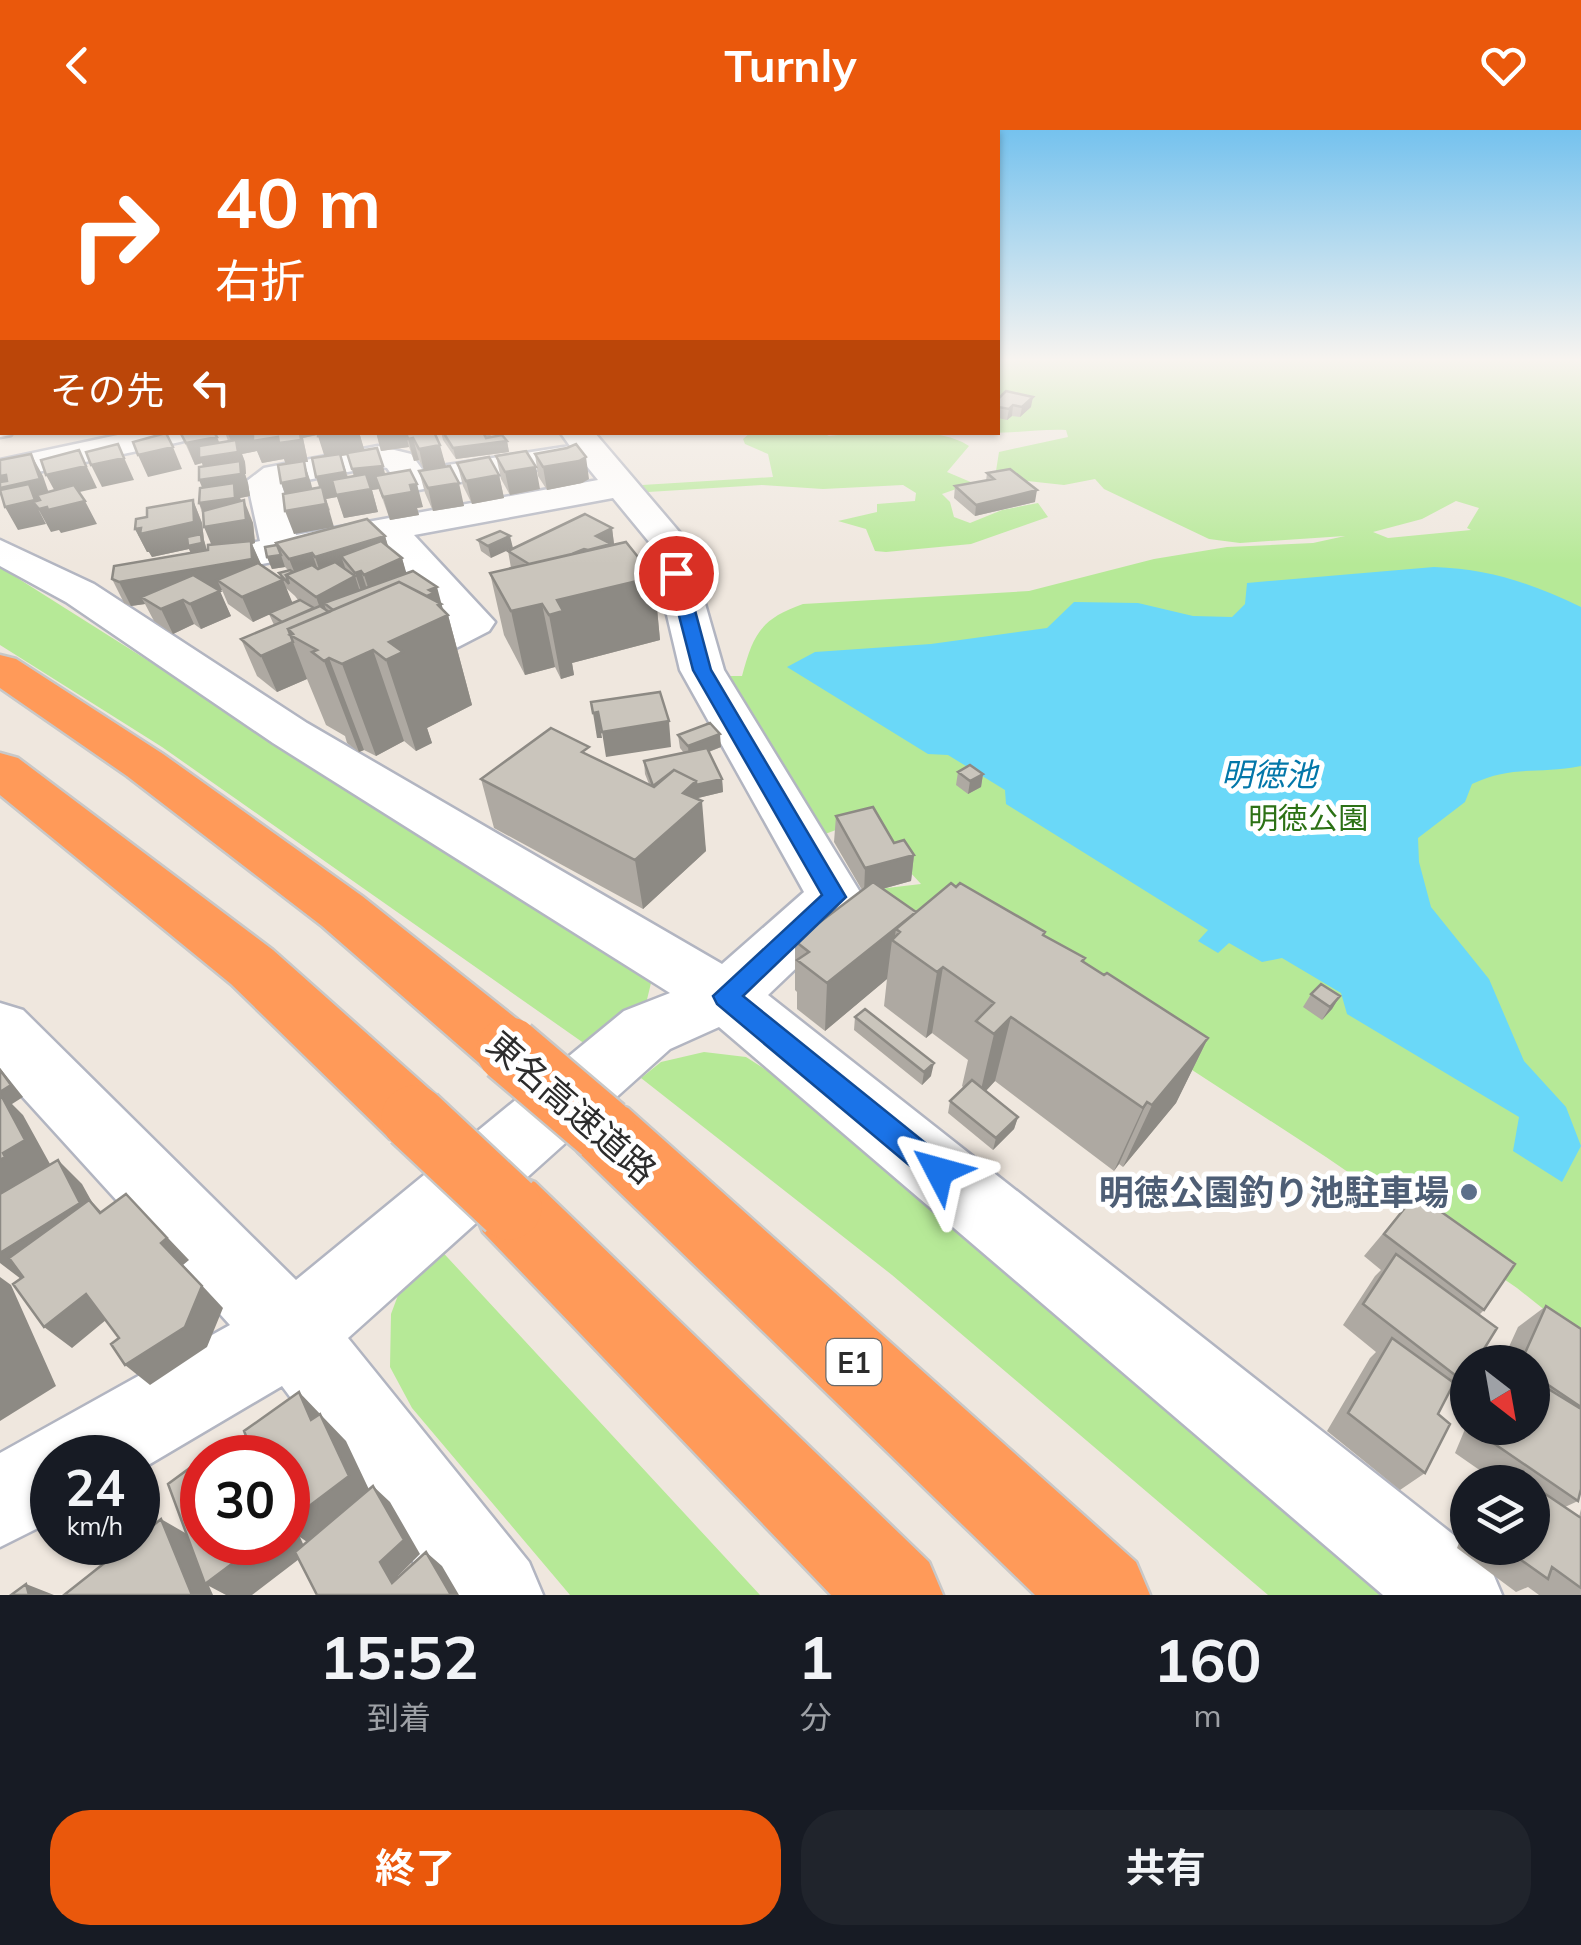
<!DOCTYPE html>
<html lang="ja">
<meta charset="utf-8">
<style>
:root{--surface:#171b24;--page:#20242c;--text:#f1f3f6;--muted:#9ea1a6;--accent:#ea580c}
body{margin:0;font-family:Mulish,"Noto Sans JP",sans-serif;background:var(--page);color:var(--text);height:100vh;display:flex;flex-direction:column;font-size:38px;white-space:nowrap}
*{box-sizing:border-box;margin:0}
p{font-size:32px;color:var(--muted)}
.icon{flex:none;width:55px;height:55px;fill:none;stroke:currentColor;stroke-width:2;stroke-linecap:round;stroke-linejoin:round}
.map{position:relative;height:1465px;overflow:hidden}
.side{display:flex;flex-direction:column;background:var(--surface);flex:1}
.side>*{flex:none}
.hud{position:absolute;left:0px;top:0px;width:1000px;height:305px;box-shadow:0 2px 8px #0004;background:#ea580c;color:#fff;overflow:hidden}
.needle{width:65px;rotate:149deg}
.controls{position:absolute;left:1450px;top:1215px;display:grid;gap:20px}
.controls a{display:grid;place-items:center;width:100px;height:100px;border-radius:50%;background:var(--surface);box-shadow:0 2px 8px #0004;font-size:50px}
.speed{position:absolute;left:30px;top:1305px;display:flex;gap:20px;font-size:50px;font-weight:700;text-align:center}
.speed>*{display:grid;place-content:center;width:130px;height:130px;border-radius:50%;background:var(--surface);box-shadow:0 2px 8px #0004;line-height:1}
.speed small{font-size:25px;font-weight:400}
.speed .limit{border:15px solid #d22;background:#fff;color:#111}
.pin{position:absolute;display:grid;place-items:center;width:85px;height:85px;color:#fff;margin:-42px;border:5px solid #fff;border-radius:50%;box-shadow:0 2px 10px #0007}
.me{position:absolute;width:110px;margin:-55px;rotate:309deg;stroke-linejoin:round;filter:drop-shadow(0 0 8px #0008)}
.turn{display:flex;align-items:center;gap:35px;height:210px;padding:0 50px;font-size:45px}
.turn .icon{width:130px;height:130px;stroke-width:2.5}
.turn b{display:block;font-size:70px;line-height:85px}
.then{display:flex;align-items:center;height:95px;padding:0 50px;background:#0003;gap:20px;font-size:38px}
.eta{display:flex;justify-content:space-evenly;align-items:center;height:170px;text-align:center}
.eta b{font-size:60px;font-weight:700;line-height:70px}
.primary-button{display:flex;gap:20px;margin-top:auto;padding:20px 50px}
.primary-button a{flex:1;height:115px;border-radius:40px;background:var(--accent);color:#fff;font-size:40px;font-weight:700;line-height:115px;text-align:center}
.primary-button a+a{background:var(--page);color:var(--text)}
header{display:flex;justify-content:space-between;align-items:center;height:130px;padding:0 50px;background:var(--accent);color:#fff;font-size:45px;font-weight:700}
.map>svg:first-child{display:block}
.green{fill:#b6e997;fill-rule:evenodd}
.water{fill:#6ad8f8}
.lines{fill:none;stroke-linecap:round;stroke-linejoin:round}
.minor-casing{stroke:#b2b5c1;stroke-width:5}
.highway-casing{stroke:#c8c8c8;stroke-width:5}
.minor{fill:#fff;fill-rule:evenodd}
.highway{fill:#ff9a59;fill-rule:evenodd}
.highway-bridge-casing{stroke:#c8c8c8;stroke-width:70;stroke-linecap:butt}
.highway-bridge{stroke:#ff9a59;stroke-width:65}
.wall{fill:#aea9a2;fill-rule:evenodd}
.shaded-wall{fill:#8d8a84}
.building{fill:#cac5bc;stroke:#8d8a84;stroke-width:2.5}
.route{fill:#1a73e8;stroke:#114b97;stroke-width:2.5}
.service-dot{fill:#5c6f8a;stroke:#fff;stroke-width:4}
.labels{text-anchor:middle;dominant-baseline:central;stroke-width:10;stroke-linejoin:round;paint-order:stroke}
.shield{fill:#fff;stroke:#6b6b6b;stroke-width:2.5}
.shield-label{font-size:28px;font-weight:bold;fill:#2c2c2c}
.park-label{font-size:30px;fill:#2c7115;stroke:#fff}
.water-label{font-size:32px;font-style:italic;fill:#0377a9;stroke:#fff}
.near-street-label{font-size:35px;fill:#2c2c2c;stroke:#fff}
.near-service-label{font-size:35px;font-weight:bold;fill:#4e5e75;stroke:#fff;text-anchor:end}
</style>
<header><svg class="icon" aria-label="back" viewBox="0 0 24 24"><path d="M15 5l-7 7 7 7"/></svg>Turnly<svg class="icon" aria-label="heart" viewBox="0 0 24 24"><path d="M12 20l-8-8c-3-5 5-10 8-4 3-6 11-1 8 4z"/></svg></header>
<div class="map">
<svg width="1581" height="1465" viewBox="0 0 1581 1465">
<rect width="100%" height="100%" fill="#efe7de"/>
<path class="green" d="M998,229H1581V1209L1517,1158L1326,1027L1066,858L916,818L853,762L921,754L862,690L820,706L728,546H742C753,505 760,489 803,474L1029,461L1154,429L1227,417L1313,413L1345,406L1240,413L1209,409L1104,359L1095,349L1064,355L1010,349L996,341L999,322L1068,307L1066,300C1040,299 1016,303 990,303L998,302ZM1456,371L1479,378L1467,398L1471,400L1388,408L1373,402L1422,389Z
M821,302L829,306C866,302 938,295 969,316L947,342L973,353L942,364L950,372L954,387L970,393L1002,380L1038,373L1048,387L971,414L886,422L875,421L866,399L838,391L877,382V374L915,371L916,363L903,355L823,359L762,355L648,362L642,355L773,347L768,324L745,314L743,309L750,303Z
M0,437L652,849L642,890L595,921L162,617L0,515Z
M704,922L746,927L791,956L1391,1465H1268L892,1145L641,948L661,932Z
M436,1115L760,1465H570L412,1278L390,1237L391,1184L403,1152Z"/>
<path class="water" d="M1434,437C1490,439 1530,453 1581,477V636C1538,645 1514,634 1472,654L1465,672L1418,708L1419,732L1431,777L1489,849L1524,931L1566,977L1581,1016L1562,1052L1513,1021L1519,987L1347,884L1341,863L1282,828L1262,832L1229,813L1218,823L1198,811L1208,800L1006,674L1005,660L948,625L928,624L787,537L815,522L931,514L1047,498L1074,472L1138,473L1193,486L1232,487L1245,474L1247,453Z"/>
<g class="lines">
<defs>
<path id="minor" d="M0,285L2,302L11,305L0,307Z
M132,302H196L191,309L180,312L0,350V330Z
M560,302H594L687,411L724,540L863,767L855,782L768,865L1488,1432L1502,1465H1383L719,897L670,919L348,1208L529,1432L543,1465H438L282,1256L138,1341V1328H52V1391L0,1417V1323L230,1195L0,942V873L23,880L296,1150L624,881L670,863L273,613L66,472L0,436V410L94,454L307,593L722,834L804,762L680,540L650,413L613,368L414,405L495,492L489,501L400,547L384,551L368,547L362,538L368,529L448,489L379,412L182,449L168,445L162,437L168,429L260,411L247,351L264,338L378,316L411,324L422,339L570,316ZM585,334L598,350L296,405L282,355L378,336L387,338L401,358L413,361L508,343Z"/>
<path id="highway" d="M0,525L16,529L163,624L362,766L532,901L542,920L532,939L509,947L486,939L322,796L127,646L0,558Z
M0,623L18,628L273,820L438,967L448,988L438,1009L414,1018L390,1009L231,854L0,665Z
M603,969L628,978L1136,1432L1150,1465H1035L578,1022L568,1000L578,978Z
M509,1042L535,1052L929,1432L943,1465H831L483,1102L472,1077L483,1052Z"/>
</defs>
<use href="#minor" class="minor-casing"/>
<use href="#highway" class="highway-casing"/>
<use href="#minor" class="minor"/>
<use href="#highway" class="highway"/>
<defs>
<path id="highway-bridge" d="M509,920L603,1000
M414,988L509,1077"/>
</defs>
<use href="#highway-bridge" class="highway-bridge-casing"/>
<use href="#highway-bridge" class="highway-bridge"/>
</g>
<path class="wall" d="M998,269L1031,277L1020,287L1012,286L1007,290L998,288Z
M180,302L219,313L228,311L225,302H359L364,320L385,344L423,377L417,378L419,385L390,390L379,359L372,360L378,382L344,388L337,367L326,369L330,380L294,404L285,363L286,334L284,329L262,333L257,321L242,324L245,332L246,344H245L248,353L250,366L240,368L253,393L255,413L252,414L261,435L281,449L279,443L288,440L285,437L272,439L267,427L265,417L385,406L388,417L402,428L406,444L448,485L472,575L427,598L432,613L416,621L404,611L376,626L364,620L359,622L347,613L345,606L326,595L307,549L277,562L257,546L241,509L274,495L269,484L253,492L228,474L222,460L219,461L231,486L201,499L194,494L173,504L154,491L145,474L131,476L124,473L112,449L191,423L189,419L152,427L149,422H147L135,399L147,387L193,370L202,393L204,410L207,420L212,415L199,373L203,358V337L202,333L195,335ZM318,305L325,326L316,347L319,357L312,358L304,332H308L303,308ZM348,325L354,346L348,347L341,326ZM286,458L295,466L298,470L292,473Z
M376,302H434L446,336L464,376L433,381L425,363L419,341L424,340L419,330L414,331L409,317L381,321Z
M441,302H490L491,307L507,311L509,322L456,329L443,310Z
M535,324L589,349L582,353L547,360L538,346Z
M496,326L540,359L510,365L501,349Z
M457,333L499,345L504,368L472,374L463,356Z
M987,343L1035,372L975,386L954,368L955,356L986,351Z
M612,398L614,414L654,447L660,510L572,533L574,545L561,549L555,537L525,545L504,505L490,443L511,438L508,421Z
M500,401L491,428L481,421L478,410Z
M678,605L721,617L709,622L722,649L723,662L698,668L706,721L643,779L494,698L481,649L591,626L649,654L645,644L644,631L684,623L680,618Z
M958,642L983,644L981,657L968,664L956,655Z
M836,686L894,713L914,725L911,751L882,759L916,782L956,757L1045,802L1044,806L1085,828L1084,832L1208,908L1176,973L1123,1037L1119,1034L1114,1041L995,951L986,961L1018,987L1014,999L993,1020L948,983L950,971L964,958L962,956L968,930L932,903L926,908L884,876L887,849L825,901L797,879V862L795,860V811L862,760L834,712Z
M1311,864L1340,866L1332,879L1322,890L1303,877Z
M855,887L931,946L922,955L854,900Z
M1416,1064L1484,1180L1479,1185L1464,1252L1448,1264L1438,1284L1425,1343L1400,1360L1327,1301L1370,1228L1376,1222L1343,1195L1375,1146L1381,1140L1364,1126Z
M1546,1176L1581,1199V1359L1578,1371L1565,1377L1579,1387L1581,1379V1465H1539L1528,1457L1516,1462L1457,1418L1468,1388V1418H1532V1352H1483L1491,1348L1455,1323L1468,1292V1298H1532V1232H1502L1518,1197Z"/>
<path class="shaded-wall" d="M0,229H2V248H0Z
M1033,267L1031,277L1020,287L1022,277Z
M1013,275L1012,286L1007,290L1009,279Z
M235,302H329L303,308L308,332H304L311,353L315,371L289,375L281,353L286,335L284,329L262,333L257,321L242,324L245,332L246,344H245L248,353L250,366L240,368L243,376L244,370L253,393L255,413L252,414L261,434L262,453L217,450L222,460L151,473L141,467L145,474L131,476L119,452L214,421L204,397L209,396L199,373L208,372L199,350L208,349L202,333L195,335L186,313L217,307L224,324L236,322L228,304Z
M346,302H359L365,322L341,326L352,362L358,361L352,339L383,336L389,358L375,346L379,359L372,360L378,382L344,388L337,367L326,369L334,397L294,404L285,381L324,370L316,347L325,328L318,306Z
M376,302H405L409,317L381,321Z
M413,308L419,330L414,331L408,309Z
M507,311L509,322L456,329L453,318Z
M118,314L134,350L102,357L91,335Z
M440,315L446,337L424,341L419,319Z
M173,317L182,339L148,347L138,325Z
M79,320L97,358L58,367L46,345Z
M31,324L43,346L52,372L85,371L97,394L61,403L59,400L51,402L36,375L46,394L18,400L5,377L0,363V346Z
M586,327L589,349L582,353L547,360L543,337Z
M536,337L540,359L510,365L505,342Z
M499,345L504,368L472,374L466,351Z
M459,353L464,376L433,381L428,358Z
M417,354L423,377L417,378L419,385L390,390L383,367L410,355Z
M1037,360L1035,372L975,386L976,375Z
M193,370L202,393L204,410L208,425L193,428L189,419L152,427L149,422H147L135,399Z
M612,398L615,422L596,406Z
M385,406L392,429L341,426L347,443L323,451L315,427Z
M510,406L513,418L491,428L488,416Z
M312,423L320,446L298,451L289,429Z
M281,425L285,437L272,439L267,427Z
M402,428L409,452L372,469L364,445Z
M361,441L369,465L363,467L355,443Z
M355,446L363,471L324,473L329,489L325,492L316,467Z
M654,447L660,510L572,533L574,545L561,549L549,485L557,470Z
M283,450L293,474L253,492L242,467Z
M437,457L445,487L448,485L472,575L427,598L432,613L416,621L386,530L389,512L409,501L429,460Z
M220,461L231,486L201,499L190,474Z
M183,470L194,494L173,504L161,479Z
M542,474L555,537L525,545L511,481Z
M318,481L324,498L341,491L354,527L340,534L329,528L364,620L359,622L324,531L320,528L317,520L295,508L287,495Z
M293,512L307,549L277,562L261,526Z
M373,520L404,611L376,626L342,534Z
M598,582L602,608H597L593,583Z
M669,591L671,617L606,627L602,602Z
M720,604L721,617L689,629L688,616Z
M983,644L981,657L968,664L970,651Z
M722,649L723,662L698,668V675L702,671L706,721L643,779L635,730L658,677L696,651Z
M914,725L911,751L864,764L865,738Z
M916,782L900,802L896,799L894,812L892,810L887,849L825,901L827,853Z
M943,837L932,903L926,908L937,842Z
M1340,866L1332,879L1322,890L1330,877Z
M1011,887L995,951L979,968L994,904Z
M1208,908L1176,973L1123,1037L1152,975Z
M934,933L931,946L922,955L924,942Z
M0,938L23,967L12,974L23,985L50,1034L0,1069V1030L3,1023L0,982Z
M1147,972L1119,1034L1114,1041L1143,978Z
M1018,987L1014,999L993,1020L996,1008Z
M58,1030L82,1054L92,1072L112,1093L21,1149L0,1133V1123Z
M126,1064L189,1130L183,1135L223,1178L207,1217L150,1255L125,1235L161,1113Z
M0,1147L11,1155L56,1256L0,1291Z
M86,1164L112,1185L72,1218L44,1197Z
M299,1262L346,1311L374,1370L314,1417L300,1407L307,1423L252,1465H226L209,1456L213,1465H192L161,1389L187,1404L261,1412H288V1378L311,1290Z
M230,1309L253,1328H238Z
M373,1356L390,1372L420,1424L398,1446L409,1465L392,1453L380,1432Z
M426,1422L442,1436L459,1465H451Z
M26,1454L54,1465H29Z"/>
<path class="building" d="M1006,261L1033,267L1022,277L1013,275L1009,279L998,277V269Z
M180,302H214L217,307L186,313Z
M266,302H300L301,310L279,313L278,307L253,311V304Z
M318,302H346L318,306Z
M406,302H434L440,315L419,319L413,308L408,309Z
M443,302H483L486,308L502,305L507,311L453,318Z
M166,303L173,317L138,325L133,312Z
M236,310L238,322L199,328V316Z
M118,314L124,328L91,335L86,322Z
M576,314L586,327L579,331L543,337L535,324L567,318Z
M377,318L383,336L352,339L347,323Z
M79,320L86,336L46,345L41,330Z
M526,321L536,337L505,342L496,326Z
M31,324L40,349L0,358V352L7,351L6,345L0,346V330Z
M340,324L345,342L316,347L312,328Z
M489,327L499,345L466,351L457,333Z
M240,331L241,344L199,350V337Z
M304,331L307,348L281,353L278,335Z
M450,336L459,353L428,358L419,341Z
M1010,339L1037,360L976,375L955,356L994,349L987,343Z
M410,340L417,354L410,355L412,362L383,367L375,346Z
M366,344L371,359L336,365L332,350Z
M234,353L235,368L199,373L200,358Z
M29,354L35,370L5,377L0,360Z
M74,355L85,371L48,380L47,377L39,379L33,372L40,370L37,365Z
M322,357L326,374L285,381L283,364Z
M193,370L194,392L140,404L141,398L135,399L136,389L147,387V378Z
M244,370L246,390L204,397L203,381Z
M585,384L612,398L596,406L611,414L588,420L584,419L572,424L529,434L508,421Z
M367,389L385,406L315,427L312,423L289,429L276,413Z
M500,401L510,406L488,416L478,410Z
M201,404L202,413L188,416L187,407Z
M251,411L252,429L119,452L112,449L114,436L208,420V415Z
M381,411L402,428L364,445L361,441L355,443L341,426Z
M626,412L654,447L557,470L563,481L549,485L542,474L511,481L490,443Z
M277,415L281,425L267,427L265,417Z
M335,432L355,446L316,467L286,445L312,435L318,439Z
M258,433L283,450L242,467L217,450Z
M290,440L293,442L286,445L289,454L279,443Z
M413,441L437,457L429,460L434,463L427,466L399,452L333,480L324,473Z
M193,445L220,461L190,474L183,470L161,479L141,467Z
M399,452L441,474L438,475L448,485L389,512L403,522L386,530L373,520L342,534L329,528L324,531L312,522L317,520L290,505L293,504L288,499Z
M300,470L314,478L282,492L269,483Z
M320,476L329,482L288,499L293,512L261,526L241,509Z
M660,562L669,591L602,602L598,582L593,583L591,572Z
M710,593L720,604L688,616L678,605Z
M551,598L589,617L582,622L654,657L674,640L696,651L683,663L702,671L635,730L481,649Z
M707,618L722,649L696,655V651L674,640L653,656L644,631Z
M970,635L983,644L970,651L958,642Z
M873,677L894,713L904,710L914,725L865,738L836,686Z
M873,752L916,782L827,853L797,830L809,822L795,811Z
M951,753L956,757L960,753L1045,802L1043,805L1085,828L1082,831L1104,845L1107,843L1208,908L1152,975L1147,972L1143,978L1011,887L994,904L976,891L994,873L943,837L937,842L892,810L900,802L896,799Z
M1321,854L1340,866L1330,877L1311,864Z
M865,879L934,933L924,942L855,887Z
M0,940L11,955L0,962Z
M972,950L1018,987L996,1008L950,971Z
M0,963L25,1010L3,1023L5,1027L0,1030Z
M58,1030L80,1073L0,1123V1064Z
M126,1064L167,1108L161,1113L202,1156L185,1197L125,1235L111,1214L119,1208L86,1164L44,1197L13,1154L23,1147L9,1128L89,1070L100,1083Z
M1416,1064L1515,1134L1484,1180L1384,1104Z
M1396,1124L1497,1198L1476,1232H1468V1247L1464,1252L1363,1174Z
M1546,1176L1581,1199V1277L1532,1244V1232H1521Z
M1392,1208L1454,1253L1438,1284L1450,1294L1425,1343L1348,1283Z
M1532,1249L1581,1279V1359L1578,1371L1483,1306L1486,1298H1532Z
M299,1262L311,1290L320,1284L349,1346L288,1392V1328H255L244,1301Z
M230,1309L238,1328H204Z
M202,1329V1412H261L205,1454L168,1354Z
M1508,1338L1529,1352H1503Z
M1532,1355L1581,1388V1458L1552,1437L1548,1449L1504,1418H1532Z
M373,1356L404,1410L380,1432L392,1453L426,1422L451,1465H317L295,1422Z
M161,1389L192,1465H64L131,1412H138V1408Z
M26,1454L29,1465H11Z"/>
<linearGradient id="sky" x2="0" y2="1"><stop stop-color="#75c2ee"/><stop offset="0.53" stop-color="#f8f4f0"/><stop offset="1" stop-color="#f8f4f0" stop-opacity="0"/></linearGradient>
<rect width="1581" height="434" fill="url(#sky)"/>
<path class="route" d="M676,438L685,443L711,540L846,767L743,866L949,1032L954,1041L949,1051L939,1055L928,1051L717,874L713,866L822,765L693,540L668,443Z"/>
<circle class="service-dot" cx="1469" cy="1062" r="10"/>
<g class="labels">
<rect class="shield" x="826.5" y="1209" width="55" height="46" rx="8"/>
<g class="shield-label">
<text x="854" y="1232">E1</text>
</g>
<g class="park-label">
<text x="1308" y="688">明徳公園</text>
</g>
<g class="water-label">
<text x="1269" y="644">明徳池</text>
</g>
<g class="near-street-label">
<text transform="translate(572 977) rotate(41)">東名高速道路</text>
</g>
<g class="near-service-label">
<text x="1449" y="1062">明徳公園釣り池駐車場</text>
</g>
</g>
</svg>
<div class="controls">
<a><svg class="needle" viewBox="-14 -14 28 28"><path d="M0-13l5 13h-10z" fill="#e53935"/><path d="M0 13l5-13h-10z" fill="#9ea1a6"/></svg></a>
<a><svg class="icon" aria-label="layers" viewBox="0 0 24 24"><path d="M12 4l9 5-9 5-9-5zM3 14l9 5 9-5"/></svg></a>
</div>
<div class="speed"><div>24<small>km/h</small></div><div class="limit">30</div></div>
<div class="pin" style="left:676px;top:443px;background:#d93025"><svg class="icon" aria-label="arrive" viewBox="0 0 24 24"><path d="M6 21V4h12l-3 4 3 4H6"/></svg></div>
<svg class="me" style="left:939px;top:1041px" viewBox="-20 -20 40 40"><path d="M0-17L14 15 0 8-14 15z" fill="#1a73e8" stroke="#fff" stroke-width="4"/></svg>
<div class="hud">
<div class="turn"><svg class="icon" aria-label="right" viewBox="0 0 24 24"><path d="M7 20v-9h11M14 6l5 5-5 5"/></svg><div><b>40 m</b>右折</div></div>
<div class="then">その先<svg class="icon" aria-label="left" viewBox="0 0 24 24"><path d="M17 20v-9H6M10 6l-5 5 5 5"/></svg></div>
</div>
</div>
<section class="side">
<div class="eta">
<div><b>15:52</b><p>到着</p></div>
<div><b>1</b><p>分</p></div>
<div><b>160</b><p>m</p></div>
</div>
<div class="primary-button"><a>終了</a><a>共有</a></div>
</section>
